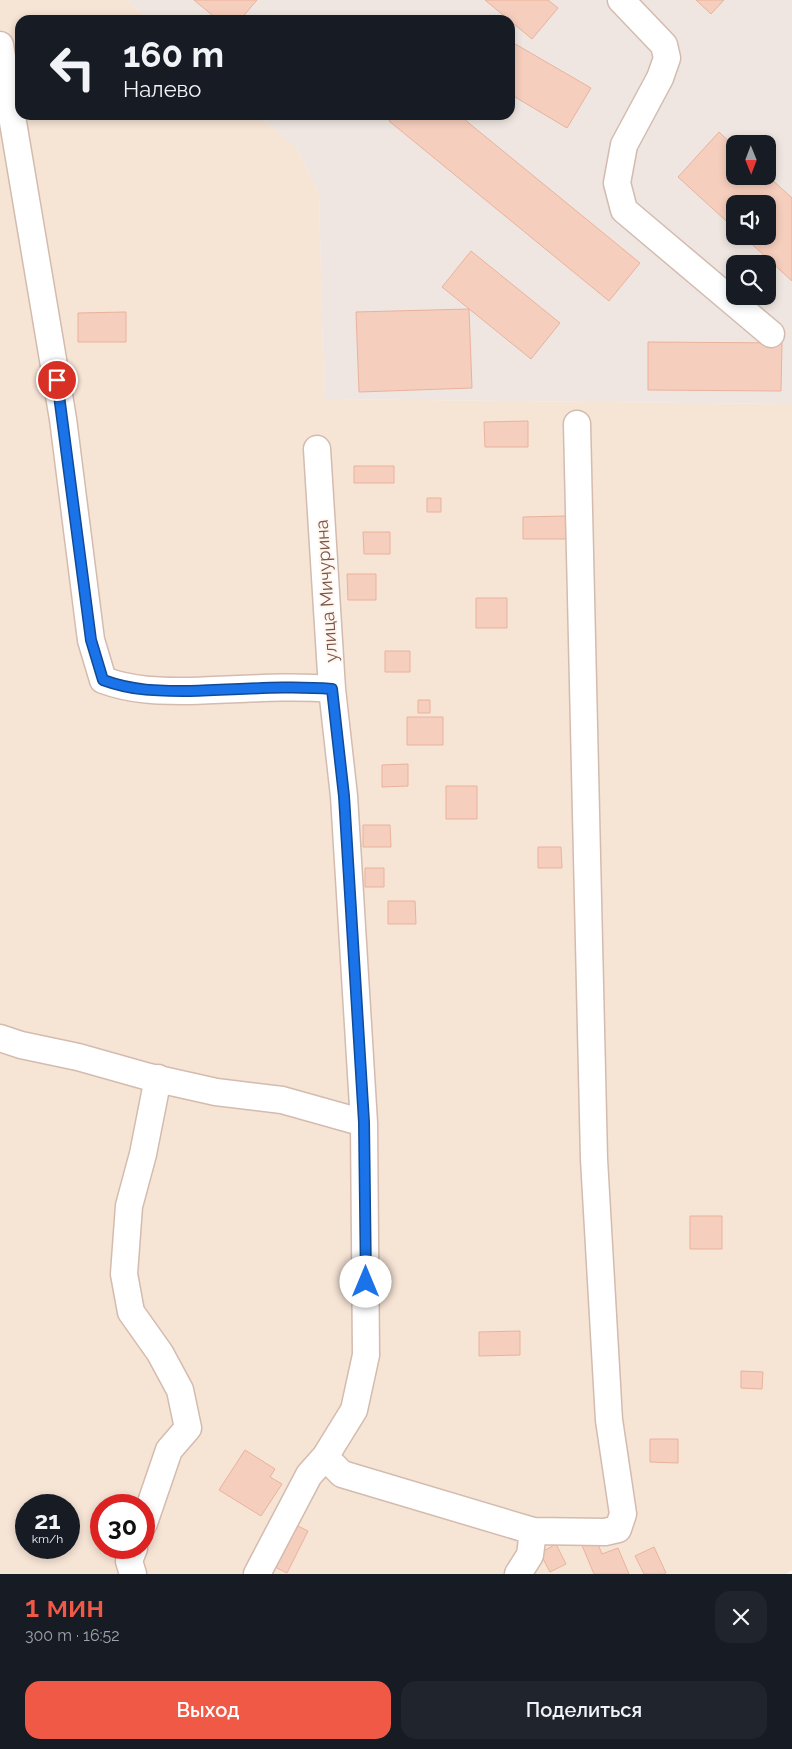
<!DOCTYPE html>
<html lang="ru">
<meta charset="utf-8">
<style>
:root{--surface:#171b24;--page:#20242c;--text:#f1f3f6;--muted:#9ea1a6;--accent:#f05945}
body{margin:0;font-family:Raleway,sans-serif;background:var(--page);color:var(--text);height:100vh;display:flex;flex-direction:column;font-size:19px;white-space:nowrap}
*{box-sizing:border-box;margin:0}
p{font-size:16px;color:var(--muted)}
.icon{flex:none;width:28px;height:28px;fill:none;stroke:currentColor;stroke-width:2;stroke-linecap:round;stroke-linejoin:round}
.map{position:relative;height:1574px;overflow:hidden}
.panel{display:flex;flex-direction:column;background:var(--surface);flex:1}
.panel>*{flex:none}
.hud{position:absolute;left:15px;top:15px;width:500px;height:105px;border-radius:15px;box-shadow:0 2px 8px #0003;background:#171b24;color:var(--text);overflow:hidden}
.needle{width:32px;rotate:179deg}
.buttons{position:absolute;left:726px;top:135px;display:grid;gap:10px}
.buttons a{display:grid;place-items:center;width:50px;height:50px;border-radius:10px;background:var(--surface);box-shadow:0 2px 8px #0003;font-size:25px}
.speed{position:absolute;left:15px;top:1494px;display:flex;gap:10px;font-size:25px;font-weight:700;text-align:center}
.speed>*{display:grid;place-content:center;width:65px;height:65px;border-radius:50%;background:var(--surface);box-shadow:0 2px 8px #0003;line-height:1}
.speed small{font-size:12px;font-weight:400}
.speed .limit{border:8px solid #d22;background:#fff;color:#111}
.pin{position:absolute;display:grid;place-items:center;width:42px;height:42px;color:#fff;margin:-21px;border:2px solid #fff;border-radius:50%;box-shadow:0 1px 5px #0007}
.me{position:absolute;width:55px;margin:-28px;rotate:0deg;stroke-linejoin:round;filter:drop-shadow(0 0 4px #0008)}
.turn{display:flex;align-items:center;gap:18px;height:105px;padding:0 25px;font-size:22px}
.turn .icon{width:65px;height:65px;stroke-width:2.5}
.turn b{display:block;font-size:35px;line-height:42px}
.round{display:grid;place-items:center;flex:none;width:52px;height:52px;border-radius:15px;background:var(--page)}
.overview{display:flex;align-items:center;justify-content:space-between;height:85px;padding:0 25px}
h1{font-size:30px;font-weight:600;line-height:38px;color:var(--accent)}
.cta{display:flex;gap:10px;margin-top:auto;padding:10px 25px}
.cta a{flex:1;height:58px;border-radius:15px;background:var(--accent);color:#fff;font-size:20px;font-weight:600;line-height:58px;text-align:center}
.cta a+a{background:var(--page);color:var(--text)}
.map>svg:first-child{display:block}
.residential{fill:#f6e4d5;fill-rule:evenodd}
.industrial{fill:#efe6e1;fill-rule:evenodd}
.building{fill:#f6cebd;stroke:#e9b29c}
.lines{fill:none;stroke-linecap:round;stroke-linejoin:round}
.minor-casing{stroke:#d4bbaf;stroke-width:29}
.minor{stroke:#fff;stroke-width:26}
.route-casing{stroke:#114b97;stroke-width:12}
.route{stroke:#1a73e8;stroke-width:9}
.labels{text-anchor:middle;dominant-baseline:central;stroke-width:4;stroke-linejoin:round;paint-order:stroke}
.street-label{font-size:18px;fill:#7b5649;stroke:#fff7f0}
</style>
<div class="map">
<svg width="792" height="1574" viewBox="0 0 792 1574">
<rect width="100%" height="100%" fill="#fef3e8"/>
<path class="residential" d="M0,0H127L150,20H20V115H258L298,150L319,194L324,399L792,404V1570L786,1574H0ZM26,1505H69V1548H26ZM101,1505H144V1548H101Z"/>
<path class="industrial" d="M127,0H792V404L324,399L319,194L298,150L258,115H510V20H150ZM735,144H768V176H735ZM735,204H768V236H735ZM735,264H768V296H735Z"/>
<path class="building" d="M194,0H257L240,20H218Z
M485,0H548L558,8L532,39Z
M696,0H724L711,14Z
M510,41L591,88L567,128L510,94Z
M394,115H459L640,263L609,301L389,121Z
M719,132L735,147V176H768L792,198V281L743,236H768V204H735V229L678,177Z
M471,251L560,323L531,359L442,287Z
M469,309L472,388L359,392L356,312Z
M126,312V342H78V313Z
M648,342L782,343L781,391L648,390Z
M528,421V447H485L484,422Z
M354,466H394V483H354Z
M427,498H441V512H427Z
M566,516L567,539H523V517Z
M363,532H390V554H364Z
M347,574H376V600H348Z
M476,598H507V628H476Z
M385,651H410V672H385Z
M418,700H430V713H418Z
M407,717H443V745H407Z
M408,764V786L382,787V765Z
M446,786H477V819H446Z
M363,825H390L391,847H363Z
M538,847H561L562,868H538Z
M365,868H384V887H365Z
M388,901H415L416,924H388Z
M690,1216H722V1249H690Z
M520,1331V1355L479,1356V1332Z
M741,1371L763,1372L762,1389L741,1388Z
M650,1439H678V1463L650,1462Z
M245,1450L275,1469L270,1477L282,1484L261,1516L219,1490Z
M292,1523L308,1531L287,1573L271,1565Z
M595,1537L602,1554L618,1548L629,1574H594L581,1543Z
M556,1544L566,1564L550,1572L540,1553Z
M654,1547L666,1573L664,1574H644L635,1556Z"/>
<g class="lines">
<defs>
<path id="minor" d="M621,0L664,45L667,58L660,78L624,145L617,183L624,210L771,334
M0,45L63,419L91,640L103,680C133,691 159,691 190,691C237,690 285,685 332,689
M0,1038L21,1045L78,1057L149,1077L216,1092L282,1100L364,1123
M325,1457L342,1474L533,1531L605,1532L618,1529L623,1514L609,1420L594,1159L577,424
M144,1523L169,1450L188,1428L180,1390L160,1353L131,1312L124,1274L129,1206L143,1154L158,1078
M133,1574L129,1561L134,1548
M257,1574L309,1475L325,1457L354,1410L366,1355L364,1123L344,796L332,689L317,449
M518,1574L530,1555L533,1531"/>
</defs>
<use href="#minor" class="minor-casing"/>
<use href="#minor" class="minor"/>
</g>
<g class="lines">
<defs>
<path id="route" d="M57,380L91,640L103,680C133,691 158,691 190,691C237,690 285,685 332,689L344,796L364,1122L366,1282"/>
</defs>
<use href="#route" class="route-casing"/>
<use href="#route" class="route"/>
</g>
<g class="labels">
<g class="street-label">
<text transform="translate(326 591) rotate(-94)">улица Мичурина</text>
</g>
</g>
</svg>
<div class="buttons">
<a><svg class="needle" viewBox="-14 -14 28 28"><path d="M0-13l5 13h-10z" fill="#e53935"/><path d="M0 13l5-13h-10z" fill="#9ea1a6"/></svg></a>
<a><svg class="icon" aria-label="sound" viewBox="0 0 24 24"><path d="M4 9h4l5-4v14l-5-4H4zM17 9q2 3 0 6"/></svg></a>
<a><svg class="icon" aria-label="search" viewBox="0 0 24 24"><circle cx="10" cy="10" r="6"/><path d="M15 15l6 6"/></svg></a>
</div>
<div class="speed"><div>21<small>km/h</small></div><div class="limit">30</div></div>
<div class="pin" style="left:57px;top:380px;background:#d93025"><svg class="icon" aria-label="arrive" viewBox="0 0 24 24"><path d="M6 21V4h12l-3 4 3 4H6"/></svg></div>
<svg class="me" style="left:366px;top:1282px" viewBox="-20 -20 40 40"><circle r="19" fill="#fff"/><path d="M0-13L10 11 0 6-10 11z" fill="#1a73e8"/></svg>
<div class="hud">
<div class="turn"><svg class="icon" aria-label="left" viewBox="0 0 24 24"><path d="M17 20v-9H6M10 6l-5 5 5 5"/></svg><div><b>160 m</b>Налево</div></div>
</div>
</div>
<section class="panel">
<div class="overview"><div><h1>1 мин</h1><p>300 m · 16:52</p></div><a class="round"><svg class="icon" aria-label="close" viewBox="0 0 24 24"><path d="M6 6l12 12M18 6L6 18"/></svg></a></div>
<div class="cta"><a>Выход</a><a>Поделиться</a></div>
</section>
